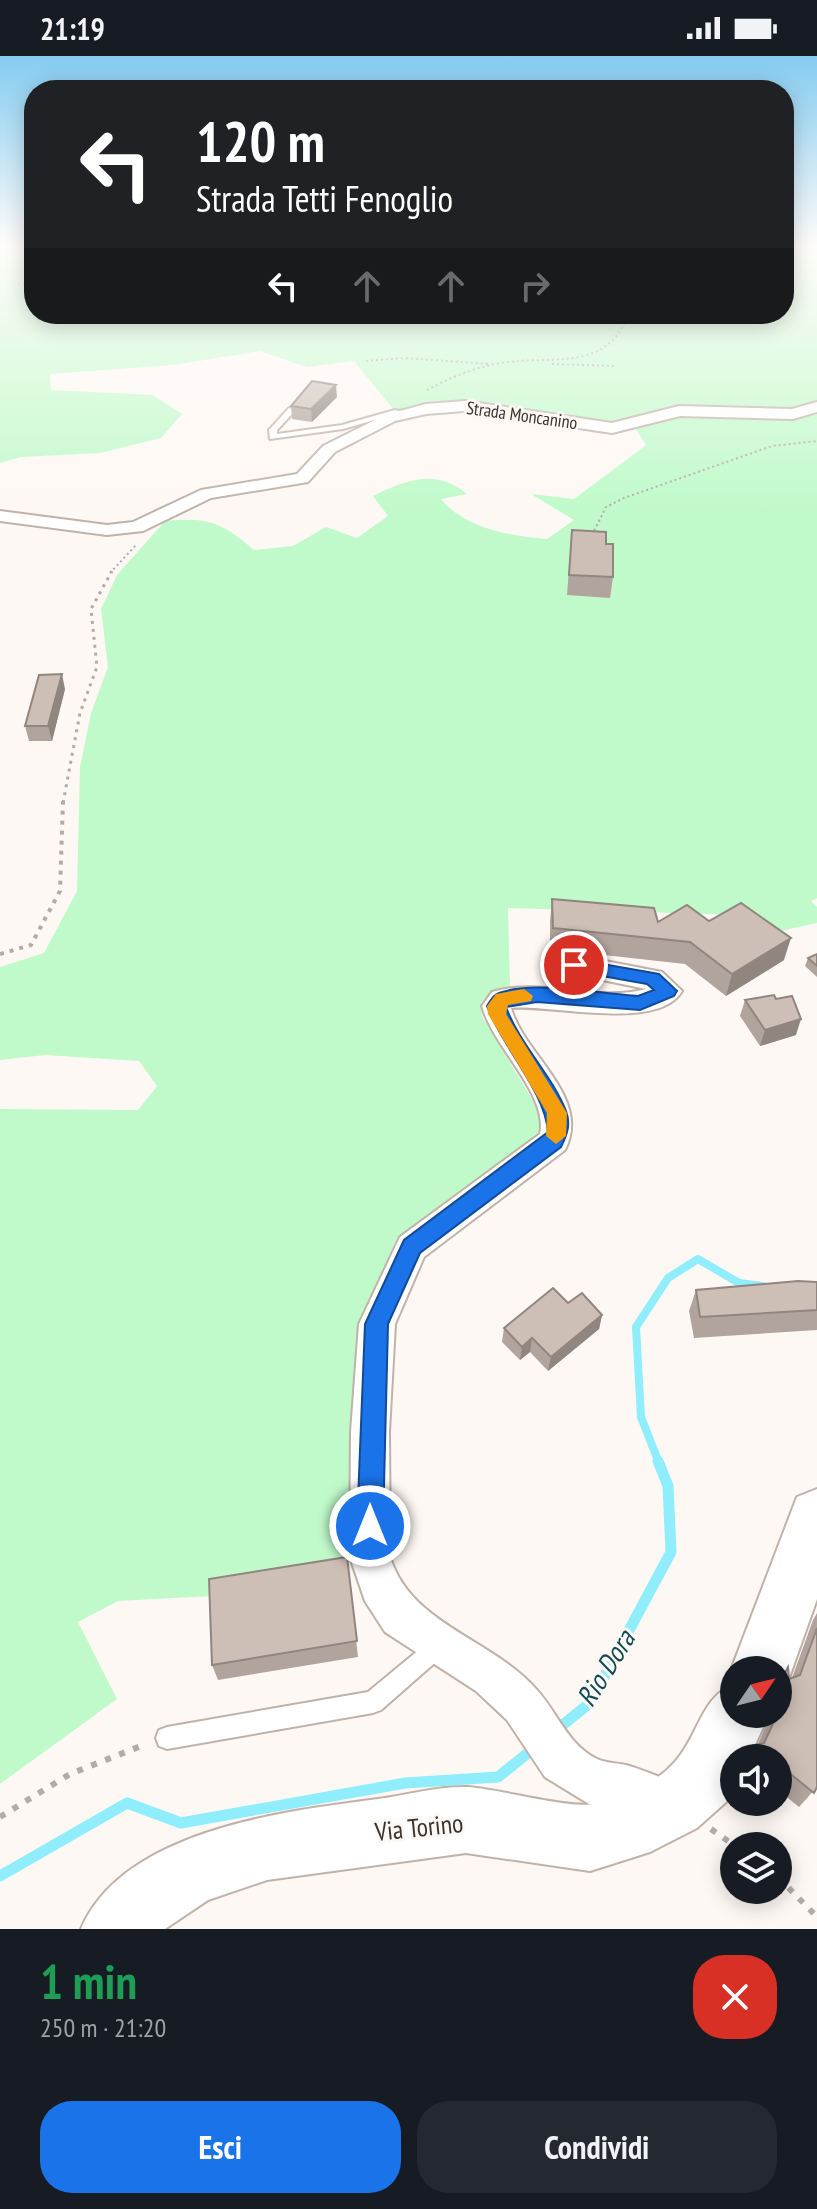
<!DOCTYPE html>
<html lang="it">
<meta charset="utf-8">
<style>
:root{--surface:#171b24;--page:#242831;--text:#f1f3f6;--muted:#9ea1a6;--accent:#1a73e8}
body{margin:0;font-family:"PT Sans Narrow",sans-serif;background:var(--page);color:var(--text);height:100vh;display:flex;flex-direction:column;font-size:30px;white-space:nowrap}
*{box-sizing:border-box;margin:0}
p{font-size:26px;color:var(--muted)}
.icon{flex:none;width:44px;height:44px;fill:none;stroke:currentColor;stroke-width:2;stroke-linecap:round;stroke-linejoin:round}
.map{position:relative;height:1873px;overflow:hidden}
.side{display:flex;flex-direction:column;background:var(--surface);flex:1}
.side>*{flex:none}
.guide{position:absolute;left:24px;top:24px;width:770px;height:244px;border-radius:32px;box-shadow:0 4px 20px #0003;background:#202124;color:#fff;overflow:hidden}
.needle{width:52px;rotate:55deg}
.fabs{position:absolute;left:720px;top:1600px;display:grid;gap:16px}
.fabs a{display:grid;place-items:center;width:72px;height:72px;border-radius:50%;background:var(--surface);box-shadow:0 4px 20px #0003;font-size:40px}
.pin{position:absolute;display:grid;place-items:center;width:68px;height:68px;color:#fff;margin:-34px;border:4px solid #fff;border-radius:50%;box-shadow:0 2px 8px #0007}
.me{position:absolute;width:88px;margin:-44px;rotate:0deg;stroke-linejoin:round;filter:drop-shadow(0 0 6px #0008)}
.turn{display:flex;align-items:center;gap:28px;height:168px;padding:0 40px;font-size:36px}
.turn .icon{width:104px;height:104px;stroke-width:2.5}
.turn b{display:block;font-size:56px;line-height:68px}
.lanes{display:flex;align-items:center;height:76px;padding:0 40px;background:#0003;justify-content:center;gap:40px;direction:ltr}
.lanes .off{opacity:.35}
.round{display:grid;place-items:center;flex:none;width:84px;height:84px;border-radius:32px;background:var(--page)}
.summary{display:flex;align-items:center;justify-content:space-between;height:136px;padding:0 40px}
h1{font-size:48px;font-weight:600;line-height:60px;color:#1e9e55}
.primary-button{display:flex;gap:16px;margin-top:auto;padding:16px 40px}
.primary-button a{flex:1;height:92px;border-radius:32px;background:var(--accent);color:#fff;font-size:32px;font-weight:600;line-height:92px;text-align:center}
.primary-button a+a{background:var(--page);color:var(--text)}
.status{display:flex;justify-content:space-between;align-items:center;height:56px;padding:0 40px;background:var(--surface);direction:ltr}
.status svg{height:22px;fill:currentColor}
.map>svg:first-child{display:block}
.green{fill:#c0faca}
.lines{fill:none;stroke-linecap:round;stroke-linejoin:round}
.stream-far1{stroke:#8fedfc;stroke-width:8}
.stream{stroke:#8fedfc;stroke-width:11}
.lane-casing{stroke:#c1b2a9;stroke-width:4}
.street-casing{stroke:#c1b2a9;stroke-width:4}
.secondary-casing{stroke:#c1b2a9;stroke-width:4}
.path-far3{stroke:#b2aca8;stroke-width:2;stroke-dasharray:2 3;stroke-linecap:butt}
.path-far2{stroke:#b2aca8;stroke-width:3;stroke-dasharray:3 5;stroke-linecap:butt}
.path-far1{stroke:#b2aca8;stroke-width:4;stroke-dasharray:4 6;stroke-linecap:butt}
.path{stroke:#b2aca8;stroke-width:6;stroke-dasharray:6 9;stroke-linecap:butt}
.lane{fill:#fff;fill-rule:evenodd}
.street{fill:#fff;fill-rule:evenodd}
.secondary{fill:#fff;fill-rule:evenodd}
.wall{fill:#b1a49d}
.shaded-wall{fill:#90867f}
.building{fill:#cebfb6;stroke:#90867f;stroke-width:2}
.route{fill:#1a73e8;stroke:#114b97;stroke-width:2}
.slow{fill:#f59e0b}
.labels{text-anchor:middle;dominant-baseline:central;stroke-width:6;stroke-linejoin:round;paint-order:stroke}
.far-street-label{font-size:18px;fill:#393430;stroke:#fef8f4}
.near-street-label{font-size:26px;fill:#393430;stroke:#fef8f4}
.near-water-label{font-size:28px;font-style:italic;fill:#124b53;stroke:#fef8f4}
</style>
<div class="status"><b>21:19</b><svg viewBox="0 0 49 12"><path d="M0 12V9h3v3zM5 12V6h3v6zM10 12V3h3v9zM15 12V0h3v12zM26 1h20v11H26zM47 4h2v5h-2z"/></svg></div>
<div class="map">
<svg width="817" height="1873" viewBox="0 0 817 1873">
<rect width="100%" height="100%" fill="#fef8f4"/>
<path class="green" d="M0,191H34V258H784V191H817V345L809,354L703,352L611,369L445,347L394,354L354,305L307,311L260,295L173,309L50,318L51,334L153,339L182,358L161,382L100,397L21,401L0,407Z
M683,358L795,361L817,358V842L811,845L817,851V867L762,879L740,859L508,852L510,931L492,934L481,947L482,960L542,1060L540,1077L397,1182L359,1265L351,1375L349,1518L214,1540L118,1545L78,1566L117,1643L0,1728V1053L138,1054L157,1030L139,1005L45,999L0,1004V911L44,897L77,835L80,711L91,657L108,611L101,553L117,519L165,465C207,461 222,466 254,494L293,490L326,471L357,482L388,460L373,440C406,424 436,412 467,438L441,443C465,473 511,480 547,483L574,464L531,438L574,443L646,389L635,372Z"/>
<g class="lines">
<path class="stream-far1" d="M659,1407L641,1361L636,1271L668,1222L698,1203L739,1227L763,1230"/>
<path class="stream" d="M555,1675L590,1647L671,1496L668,1430L658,1405
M0,1820L127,1747L181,1767L405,1727L498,1721L533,1693"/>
<defs>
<path id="lane" d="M289,352L296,354L277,374V378L342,369L395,354L408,357L404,359L395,358L343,373L270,383L269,374Z
M439,1579L446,1583L450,1590L446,1597L381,1654L373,1657L167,1693L159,1690L156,1682L159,1674L167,1671L368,1636L432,1583Z"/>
<path id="street" d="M465,345L612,367L679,350L792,353L817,346V356L793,363L680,360L612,377L465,355L426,358L395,365L335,396L308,426L211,442L143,475L107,479L0,465V455L107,469L133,466L201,434L297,418L323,390L385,359L426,348Z
M574,899L662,916L682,935C658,976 551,948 511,952C524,999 592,1041 565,1094L424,1201L395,1268L389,1376L390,1501C411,1569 493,1583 537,1634C557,1656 568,1689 597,1703C605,1707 617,1707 626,1709C646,1715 665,1723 684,1731L691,1747L684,1763L668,1770L626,1755L589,1748L545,1721L507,1664L476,1635L385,1576L365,1545L350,1501L351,1376L359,1268L400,1181L540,1078C549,1039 493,991 482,950L492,936C543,921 596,947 646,933L564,916L560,909L564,902Z"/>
<path id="secondary" d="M817,1433V1543L784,1636L778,1638V1614H734V1620L731,1614L797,1441Z
M734,1628V1658H769L749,1702H734V1730L726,1746L697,1772L650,1796L590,1815L466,1797L267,1824L208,1844L165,1873H81C123,1774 285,1755 378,1743C407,1739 439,1730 468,1731C499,1733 569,1753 594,1748C626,1740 662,1726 681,1698C700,1672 703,1641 734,1628Z"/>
</defs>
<use href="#lane" class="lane-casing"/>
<use href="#street" class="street-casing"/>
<use href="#secondary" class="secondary-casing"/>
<path class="path-far3" d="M784,191H809
M0,200L20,191
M18,228L34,226
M366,305L405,302L489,308
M552,308L615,310
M427,334C452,321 479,309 508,306C558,300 606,315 629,258
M592,479L606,451L624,442L772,390L817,385
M110,517L137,488"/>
<path class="path-far2" d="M63,747L80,657L97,611L91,553L112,515"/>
<path class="path-far1" d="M0,898L31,889L60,835L63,745"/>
<path class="path" d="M0,1761L70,1718L146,1688
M711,1773L735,1790
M778,1821L817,1861"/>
<use href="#lane" class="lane"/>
<use href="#street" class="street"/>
<use href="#secondary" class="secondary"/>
</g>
<path class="wall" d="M337,341L312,366L292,363L291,350Z
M572,474L606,488L613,521L610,542L567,539Z
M65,633L52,685H29L25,670Z
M552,843L658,866L709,865L784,904L726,940L685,908L550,893V865Z
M817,898V921L805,910L808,902Z
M745,944L796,979L760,990L740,960Z
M817,1226V1274L694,1282L689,1255L696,1234Z
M568,1247L602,1259L599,1273L548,1315L530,1296L520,1304L502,1286L504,1272Z
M347,1501L358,1601L218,1624L212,1609Z
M817,1557V1731L799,1751L778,1734V1702H744L754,1689L758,1688L771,1658H778V1625L788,1611L789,1623L792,1622L813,1564Z"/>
<path class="shaded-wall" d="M336,329L337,341L312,366L311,353Z
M62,618L65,633L52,685L48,670Z
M791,882L784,904L726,940L732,918Z
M801,963L796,979L760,990L765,974Z
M602,1259L599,1273L548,1315L551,1301Z
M532,1282L530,1296L520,1304L522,1291Z"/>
<path class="building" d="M312,325L336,329L311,353L291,350Z
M572,474L606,476V488H613V521L569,519Z
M62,618L48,670H25L39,619Z
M552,843L654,852L658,866L687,849L709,865L741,847L791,882L732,918L690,886L553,872Z
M817,898V910L808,902Z
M774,939L776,943L792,940L801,963L765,974L745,944Z
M798,1225L817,1226V1254L700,1261L696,1234Z
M553,1232L568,1247L582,1237L602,1259L551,1301L532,1282L522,1291L504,1272Z
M347,1501L357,1585L212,1609L209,1523Z
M817,1572V1731L814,1737L778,1708V1702H770L754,1689L764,1687L785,1642L784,1638H778V1629L788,1611L789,1623L800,1619Z"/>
<linearGradient id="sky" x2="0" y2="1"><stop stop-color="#84cbf0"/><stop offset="0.42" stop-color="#fffcfa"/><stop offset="1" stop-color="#fffcfa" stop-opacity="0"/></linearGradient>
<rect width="817" height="453" fill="url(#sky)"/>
<path class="route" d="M574,903L659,918L677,935L674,940L640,954L537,946L506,951C520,989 552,1019 566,1055C571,1068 567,1079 561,1091L420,1197L388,1268L383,1470L379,1479L370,1482L361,1479L357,1470L365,1268L404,1184L548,1076C545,1035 502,991 487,950C490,945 493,939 499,937C534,924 601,938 638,940L654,934L647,928L568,914V905Z"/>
<path class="slow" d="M524,933L533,940L531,945L508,949L506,958L567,1057L566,1080L556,1088L546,1080L547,1057L488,958L487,950L496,938Z"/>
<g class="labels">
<g class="far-street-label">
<text transform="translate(522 359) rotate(8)">Strada Moncanino</text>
</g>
<g class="near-street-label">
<text transform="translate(419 1771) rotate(-6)">Via Torino</text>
</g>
<g class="near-water-label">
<text transform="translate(605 1612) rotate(-58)">Rio Dora</text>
</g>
</g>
</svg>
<div class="fabs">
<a><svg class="needle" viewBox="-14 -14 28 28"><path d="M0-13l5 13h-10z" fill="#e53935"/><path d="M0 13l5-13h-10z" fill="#9ea1a6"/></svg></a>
<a><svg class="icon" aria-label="sound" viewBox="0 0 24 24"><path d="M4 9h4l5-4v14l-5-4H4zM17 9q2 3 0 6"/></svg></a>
<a><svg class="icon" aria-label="layers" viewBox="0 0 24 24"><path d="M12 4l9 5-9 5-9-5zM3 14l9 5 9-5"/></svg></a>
</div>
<div class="pin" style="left:574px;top:909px;background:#d93025"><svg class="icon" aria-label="arrive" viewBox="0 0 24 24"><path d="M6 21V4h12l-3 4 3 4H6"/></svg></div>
<svg class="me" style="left:370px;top:1470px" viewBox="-20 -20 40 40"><circle r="17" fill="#1a73e8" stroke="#fff" stroke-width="3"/><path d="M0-11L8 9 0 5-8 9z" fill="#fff"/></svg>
<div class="guide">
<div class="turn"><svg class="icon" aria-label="left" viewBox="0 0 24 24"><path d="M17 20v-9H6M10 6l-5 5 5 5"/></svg><div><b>120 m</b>Strada Tetti Fenoglio</div></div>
<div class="lanes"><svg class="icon" aria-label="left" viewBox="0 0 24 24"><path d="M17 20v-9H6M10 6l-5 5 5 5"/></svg><svg class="icon off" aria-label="ahead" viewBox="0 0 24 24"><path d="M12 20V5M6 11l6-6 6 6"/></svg><svg class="icon off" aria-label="ahead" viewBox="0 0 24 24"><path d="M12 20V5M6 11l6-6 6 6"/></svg><svg class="icon off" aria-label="right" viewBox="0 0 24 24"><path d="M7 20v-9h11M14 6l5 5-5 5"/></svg></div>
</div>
</div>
<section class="side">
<div class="summary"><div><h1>1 min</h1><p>250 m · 21:20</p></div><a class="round" style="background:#d93025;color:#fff"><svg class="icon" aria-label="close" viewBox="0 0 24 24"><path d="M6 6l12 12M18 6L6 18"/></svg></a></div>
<div class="primary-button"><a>Esci</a><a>Condividi</a></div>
</section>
